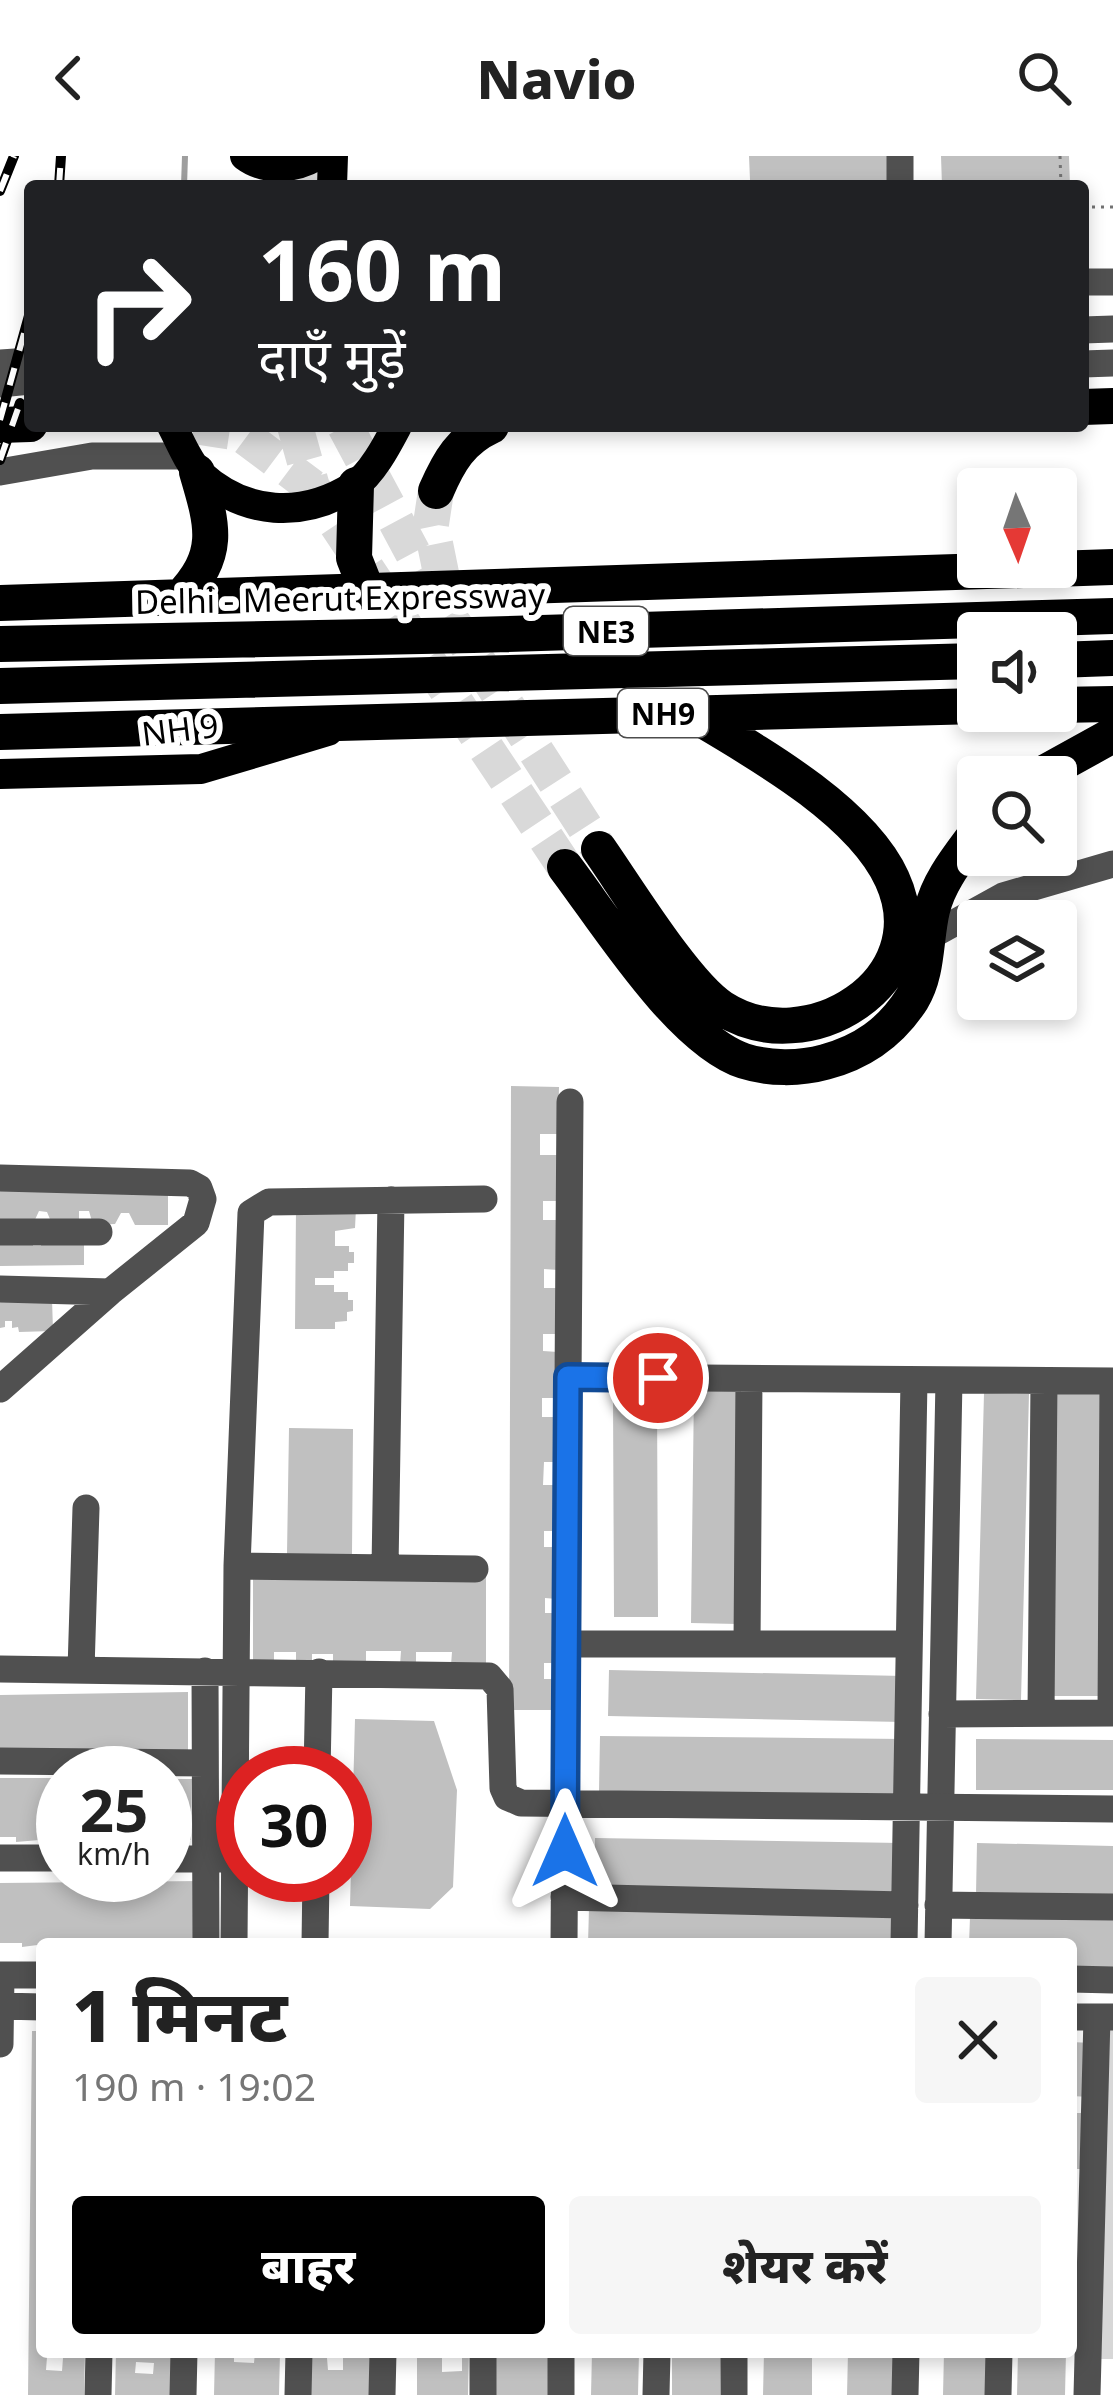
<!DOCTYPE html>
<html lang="hi">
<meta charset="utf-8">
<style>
:root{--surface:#fff;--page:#f6f6f6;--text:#222;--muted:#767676;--accent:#000}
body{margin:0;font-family:"Noto Sans","Noto Sans Devanagari",sans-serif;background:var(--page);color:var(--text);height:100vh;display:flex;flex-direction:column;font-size:45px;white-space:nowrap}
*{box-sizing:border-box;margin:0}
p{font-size:39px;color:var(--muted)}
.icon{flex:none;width:66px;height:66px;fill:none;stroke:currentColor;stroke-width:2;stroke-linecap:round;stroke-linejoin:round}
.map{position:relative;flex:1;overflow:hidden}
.details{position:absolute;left:36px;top:1782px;width:1041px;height:420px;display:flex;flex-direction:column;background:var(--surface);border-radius:12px;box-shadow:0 6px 18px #0003}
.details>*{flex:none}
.top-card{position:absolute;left:24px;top:24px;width:1065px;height:252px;border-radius:12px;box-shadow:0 6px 18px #0003;background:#202124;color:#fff;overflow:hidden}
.needle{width:78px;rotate:178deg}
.buttons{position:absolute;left:957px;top:312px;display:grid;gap:24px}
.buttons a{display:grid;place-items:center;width:120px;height:120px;border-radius:12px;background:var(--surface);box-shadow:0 6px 18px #0003;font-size:60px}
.speed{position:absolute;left:36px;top:1590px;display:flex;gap:24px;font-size:60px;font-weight:700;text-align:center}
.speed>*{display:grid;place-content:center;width:156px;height:156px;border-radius:50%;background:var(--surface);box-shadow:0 6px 18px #0003;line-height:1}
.speed small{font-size:30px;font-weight:400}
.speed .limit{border:18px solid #d22;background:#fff;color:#111}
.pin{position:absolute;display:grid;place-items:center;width:102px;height:102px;color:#fff;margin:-51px;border:6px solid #fff;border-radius:50%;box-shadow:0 3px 12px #0007}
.me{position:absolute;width:132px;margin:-66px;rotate:0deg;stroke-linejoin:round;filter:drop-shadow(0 0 9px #0008)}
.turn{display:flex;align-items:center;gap:42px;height:252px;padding:0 36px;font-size:54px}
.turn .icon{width:156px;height:156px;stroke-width:2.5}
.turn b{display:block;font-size:84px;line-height:102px}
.round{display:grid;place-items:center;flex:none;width:126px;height:126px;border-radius:12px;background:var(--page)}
.summary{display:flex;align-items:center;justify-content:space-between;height:204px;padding:0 36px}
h1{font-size:72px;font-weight:800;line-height:90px}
.button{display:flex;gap:24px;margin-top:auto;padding:24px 36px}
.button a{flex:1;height:138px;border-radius:12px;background:var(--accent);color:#fff;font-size:48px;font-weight:800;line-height:138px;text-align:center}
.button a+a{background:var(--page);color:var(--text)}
header{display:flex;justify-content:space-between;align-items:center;height:156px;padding:0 36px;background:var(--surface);font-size:54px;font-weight:800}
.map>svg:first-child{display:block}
.green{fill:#d7d7d7}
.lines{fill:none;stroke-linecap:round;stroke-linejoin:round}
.stream{stroke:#9e9e9e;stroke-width:6}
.building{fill:#c0c0c0;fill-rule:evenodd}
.highway-tunnel{stroke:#d9d9d9;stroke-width:36;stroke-dasharray:36 18;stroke-linecap:butt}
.path{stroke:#727272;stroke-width:3;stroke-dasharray:3 6;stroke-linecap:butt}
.minor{stroke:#505050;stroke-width:27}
.major{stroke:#000;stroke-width:30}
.highway{stroke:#000;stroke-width:36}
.rail-casing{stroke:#000;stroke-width:10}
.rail{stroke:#fff;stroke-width:6;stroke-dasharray:18;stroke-linecap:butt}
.route-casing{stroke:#114b97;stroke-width:30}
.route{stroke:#1a73e8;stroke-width:21}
.labels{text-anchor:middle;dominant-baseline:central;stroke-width:12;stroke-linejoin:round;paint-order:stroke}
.shield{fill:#fff;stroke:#4c4c4c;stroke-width:3}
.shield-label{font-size:30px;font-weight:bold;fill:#000}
.street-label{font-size:33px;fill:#000;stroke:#fff}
</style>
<header><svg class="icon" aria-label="back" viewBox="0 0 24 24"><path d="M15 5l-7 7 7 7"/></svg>Navio<svg class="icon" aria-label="search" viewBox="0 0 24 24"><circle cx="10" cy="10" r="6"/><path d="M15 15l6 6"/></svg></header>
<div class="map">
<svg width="1113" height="2239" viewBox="0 0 1113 2239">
<rect width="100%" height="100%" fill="#fff"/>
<path class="green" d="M1097,1866H1113V2203H1088Z"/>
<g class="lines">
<path class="stream" d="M184,30L185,0"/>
</g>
<path class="building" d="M749,0H887L888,30H740L750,24Z
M941,0H1069L1070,30H942Z
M511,930L559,931L558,978H540V999H558V1045H543V1064H558V1114L544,1113V1132H558V1178H543V1195L558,1196L557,1242H542V1261H557V1306H544L543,1329H557V1375H544V1391H557V1443L545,1442V1457H557V1507H544V1523H557V1554H509Z
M0,1034L168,1035V1069H135L129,1057H121L115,1068L93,1069L89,1055H79V1063L52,1068L47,1056L39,1055L33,1068H0Z
M296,1052H356L355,1072L335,1075V1090H349V1096H354V1107H348V1115H334V1122H315V1129H334V1136H348V1144H353V1155L347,1156V1165L335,1166V1173H295Z
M84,1078V1109L0,1110V1079L33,1084V1090H41V1084Z
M52,1143L53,1175L19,1176L18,1171L12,1172V1165H5V1171L0,1172V1144Z
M694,1233H741L738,1468L691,1467Z
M1054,1233L1105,1234V1540H1053Z
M984,1237L1029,1238L1021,1544L976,1543Z
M613,1240H657L658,1461H614Z
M289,1272L353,1273L352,1398H287Z
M253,1416H486V1509H451L452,1496H416V1509H400L401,1495H366V1509H333V1498H312V1509H296V1496H274V1509H253Z
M609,1514L904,1520L903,1566L608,1560Z
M188,1536V1597L0,1596V1539Z
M355,1563L434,1565L457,1634L453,1731L430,1753L350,1750Z
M600,1580L904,1583L903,1639L599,1635Z
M976,1583L1113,1584V1634H976Z
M0,1622H63V1682L16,1686V1681H0Z
M165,1623H192L191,1684H165Z
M595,1682L901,1687L900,1737L595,1732Z
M977,1687L1113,1690V1741L976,1738Z
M202,1725V1788L53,1787L22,1791V1787H0V1727Z
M589,1752L900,1760V1788H588Z
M970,1761L1113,1764V1816L1071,1815V1788H969Z
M32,1875H42V2196H85L84,2239H28ZM47,2201L63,2202L62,2215L46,2214Z
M1071,1886L1092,1887L1090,1941L1071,1940Z
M1071,1957H1091L1090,2013H1071Z
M116,2196H177V2239H115ZM136,2206L154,2207L153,2218L135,2217Z
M215,2196H234V2206L254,2207L255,2196H280L279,2239H214Z
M310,2196H370L369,2239H309ZM327,2202H343V2214H328Z
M417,2196H469L468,2239H417ZM442,2201H462V2215L442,2216Z
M496,2196H551V2239H496Z
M592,2196H639L638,2239H591Z
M672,2196H721L720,2239H672Z
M764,2196H812V2239H763Z
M848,2196H894L893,2239H847Z
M944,2196H989L987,2239H943Z
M1018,2196H1066L1065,2239H1017Z"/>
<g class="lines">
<path class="highway-tunnel" d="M301,0L303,30
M194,270L240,277L312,331
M295,270L312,331L565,711
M345,270L437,442L599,693
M436,335L431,368L443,427"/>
<path class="path" d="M1060,0L1061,30
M1083,51H1113"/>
<path class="minor" d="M900,0V30
M1083,126H1113
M1083,174L1113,173
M0,207L30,205
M1083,208L1113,207
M0,228L30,225
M0,316L92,300H188
M927,782L1003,740L1113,708
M0,1022L190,1027L199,1032L203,1043L196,1067L110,1136L0,1233
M0,1076H99
M0,1133L110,1136
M568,1221L1113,1225L1111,1557
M237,1410L475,1413
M385,1412L391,1044
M566,1488H909
M747,1488L749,1223
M0,1513L489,1520L500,1533L503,1632L507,1641L521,1647L1113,1653
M81,1514L86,1352
M205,1515L206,1788
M1041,1557L1044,1225
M942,1558L1113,1557
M0,1605L205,1607
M317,1617L319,1516
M0,1702H63
M165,1703H221
M564,1741L905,1749
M938,1749L1113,1751
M234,1788L237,1410L251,1057L269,1046L484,1043
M315,1788L316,1719
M564,1788L570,946
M904,1788L914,1224
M938,1788L949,1224
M0,1819H42
M1071,1823L1113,1824
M0,1850L42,1851
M1071,1861H1113
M0,1888L1,1819
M98,2239L99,2196
M183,2239L184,2196
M298,2239L299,2196
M382,2239L383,2196
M483,2239V2196
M561,2239V2196
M656,2239L657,2196
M734,2239V2196
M905,2239L906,2196
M998,2239L999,2196
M1087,2239L1097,1861"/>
<path class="major" d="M245,0C265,15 294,13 316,0
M332,30L333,0
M172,270C180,285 188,306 200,318C245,359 302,363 354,330C372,318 387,289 397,270
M0,618L201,613L328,575"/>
<path class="highway" d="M1083,251L1113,250
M0,269L30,268
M356,329L354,402L367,435
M436,335C449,305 461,284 491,270
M179,443C222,399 213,370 197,316
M0,447L1113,411
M0,488L473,479L1113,460
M1056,504L1113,502
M0,530L978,505
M1056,549L1113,548
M0,576L978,550
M1037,621L1113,579
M599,693C627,733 685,828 722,852C807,907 939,825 892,723C860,653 753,594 689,556
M565,711C606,765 680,884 744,905C769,913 800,913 825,906C863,896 891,876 912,843C928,817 925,783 932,754C939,724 960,700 978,675"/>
<defs>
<path id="rail" d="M59,30L61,0
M0,35L14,0
M0,264L30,156
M0,304L20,247"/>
</defs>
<use href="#rail" class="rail-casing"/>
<use href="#rail" class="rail"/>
</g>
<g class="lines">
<defs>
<path id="route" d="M565,1695L568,1221L658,1222"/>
</defs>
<use href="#route" class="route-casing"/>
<use href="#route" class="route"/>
</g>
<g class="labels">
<g class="shield">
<rect x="564" y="451" width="84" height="48" rx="9"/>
<rect x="618" y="533" width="90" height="48" rx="9"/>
</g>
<g class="shield-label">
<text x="606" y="475">NE3</text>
<text x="663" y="557">NH9</text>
</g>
<g class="street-label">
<text transform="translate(340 442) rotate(-1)">Delhi - Meerut Expressway</text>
<text transform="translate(180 573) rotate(-7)">NH 9</text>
</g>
</g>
</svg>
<div class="buttons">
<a><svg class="needle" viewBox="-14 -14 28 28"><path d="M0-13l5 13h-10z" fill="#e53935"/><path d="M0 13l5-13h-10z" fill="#767676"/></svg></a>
<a><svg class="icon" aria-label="sound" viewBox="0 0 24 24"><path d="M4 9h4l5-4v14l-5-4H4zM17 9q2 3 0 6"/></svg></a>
<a><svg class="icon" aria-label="search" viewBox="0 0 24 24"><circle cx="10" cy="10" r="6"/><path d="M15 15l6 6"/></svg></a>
<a><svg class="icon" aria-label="layers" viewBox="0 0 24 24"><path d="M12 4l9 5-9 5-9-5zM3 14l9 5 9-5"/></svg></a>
</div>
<div class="speed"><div>25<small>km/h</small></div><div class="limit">30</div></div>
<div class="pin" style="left:658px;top:1222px;background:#d93025"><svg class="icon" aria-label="arrive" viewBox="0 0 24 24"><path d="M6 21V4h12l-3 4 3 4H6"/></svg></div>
<svg class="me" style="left:565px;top:1695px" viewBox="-20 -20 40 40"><path d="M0-17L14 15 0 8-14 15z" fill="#1a73e8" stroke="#fff" stroke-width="4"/></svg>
<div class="top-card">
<div class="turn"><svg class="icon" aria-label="right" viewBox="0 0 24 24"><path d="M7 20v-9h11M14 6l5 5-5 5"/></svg><div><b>160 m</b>दाएँ मुड़ें</div></div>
</div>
<section class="details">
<div class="summary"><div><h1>1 मिनट</h1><p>190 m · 19:02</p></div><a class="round"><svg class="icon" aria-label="close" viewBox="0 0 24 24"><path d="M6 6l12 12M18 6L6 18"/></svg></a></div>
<div class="button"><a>बाहर</a><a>शेयर करें</a></div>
</section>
</div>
